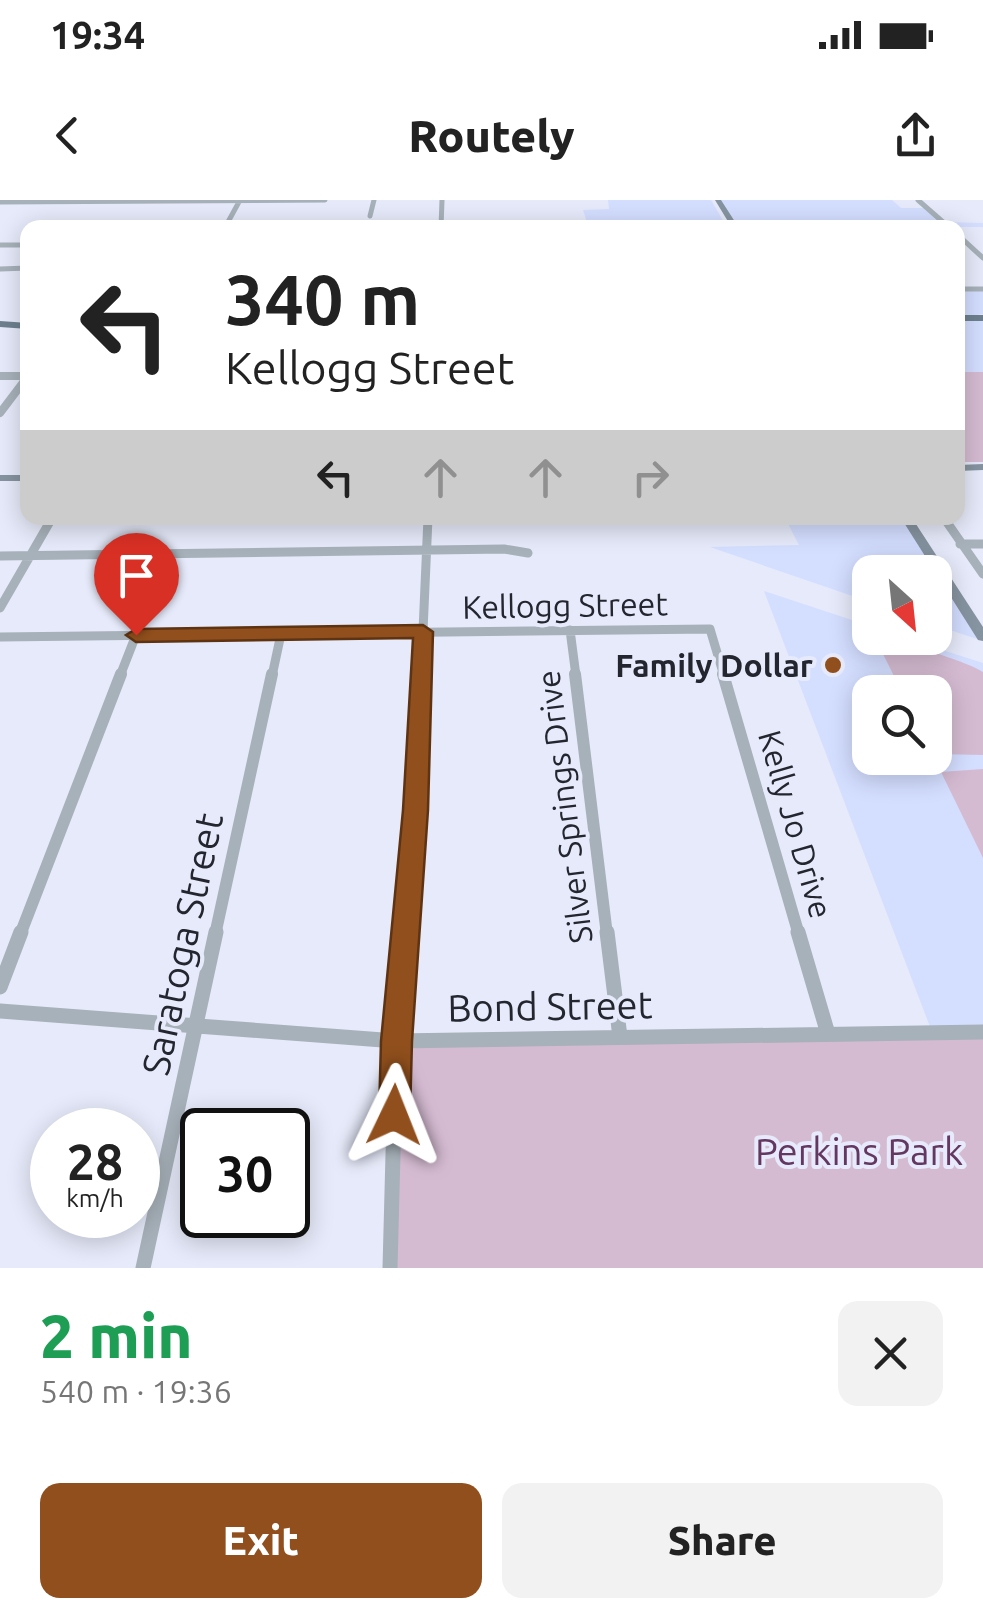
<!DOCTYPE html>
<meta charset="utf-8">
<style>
:root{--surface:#fff;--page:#f2f2f2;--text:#222;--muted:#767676;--accent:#904f1c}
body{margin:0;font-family:Ubuntu,sans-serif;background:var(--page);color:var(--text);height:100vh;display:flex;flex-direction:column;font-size:38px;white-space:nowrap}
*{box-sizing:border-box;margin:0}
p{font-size:32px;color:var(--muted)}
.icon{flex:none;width:55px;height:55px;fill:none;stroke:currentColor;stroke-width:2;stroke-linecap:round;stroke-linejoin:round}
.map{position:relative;height:1068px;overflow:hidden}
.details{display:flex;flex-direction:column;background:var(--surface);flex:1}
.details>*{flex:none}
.hud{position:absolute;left:20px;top:20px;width:945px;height:305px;border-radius:20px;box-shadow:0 5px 25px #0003;background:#fff;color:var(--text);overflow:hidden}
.needle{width:65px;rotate:153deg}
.controls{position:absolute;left:852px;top:355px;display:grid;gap:20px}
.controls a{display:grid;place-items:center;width:100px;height:100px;border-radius:20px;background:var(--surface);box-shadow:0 5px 25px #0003;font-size:50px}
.speed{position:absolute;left:30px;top:908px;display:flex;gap:20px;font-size:50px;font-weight:700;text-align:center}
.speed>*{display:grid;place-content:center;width:130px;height:130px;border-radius:50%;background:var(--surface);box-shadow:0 5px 25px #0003;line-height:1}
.speed small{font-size:25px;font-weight:400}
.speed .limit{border:5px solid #111;border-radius:15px;background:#fff;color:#111}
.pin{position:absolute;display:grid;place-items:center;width:85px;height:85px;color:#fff;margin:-102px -42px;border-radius:50% 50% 50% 0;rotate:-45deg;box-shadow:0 0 10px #0007}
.pin .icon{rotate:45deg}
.me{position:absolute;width:110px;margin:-55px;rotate:2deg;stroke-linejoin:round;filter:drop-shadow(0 0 8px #0008)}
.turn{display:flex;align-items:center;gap:35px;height:210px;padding:0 40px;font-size:45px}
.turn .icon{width:130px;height:130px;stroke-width:2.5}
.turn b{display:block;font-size:70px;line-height:85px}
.lanes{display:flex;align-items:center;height:95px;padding:0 40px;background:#0003;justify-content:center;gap:50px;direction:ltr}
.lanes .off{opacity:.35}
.round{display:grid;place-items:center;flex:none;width:105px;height:105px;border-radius:20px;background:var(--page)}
.summary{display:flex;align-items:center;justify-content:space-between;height:170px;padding:0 40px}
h1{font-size:60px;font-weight:800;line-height:75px;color:#1e9e55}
.cta{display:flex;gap:20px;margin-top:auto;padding:20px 40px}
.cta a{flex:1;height:115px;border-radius:20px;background:var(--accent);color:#fff;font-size:40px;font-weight:800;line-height:115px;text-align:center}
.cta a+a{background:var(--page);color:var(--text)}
.status{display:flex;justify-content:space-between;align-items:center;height:70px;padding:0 50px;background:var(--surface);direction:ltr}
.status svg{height:28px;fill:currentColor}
header{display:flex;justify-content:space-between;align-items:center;height:130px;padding:0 40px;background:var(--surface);font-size:45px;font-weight:800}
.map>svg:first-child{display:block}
.built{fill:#d4deff;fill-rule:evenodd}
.green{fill:#d5bbd2}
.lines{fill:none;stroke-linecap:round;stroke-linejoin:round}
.street-far4{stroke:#a7b1b9;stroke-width:5}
.street-far3{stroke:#a7b1b9;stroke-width:8}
.street-far2{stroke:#a7b1b9;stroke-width:9}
.street-far1{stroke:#a7b1b9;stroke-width:12}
.street{stroke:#a7b1b9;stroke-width:15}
.secondary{fill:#8694a1;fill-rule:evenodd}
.primary{fill:#6e808f;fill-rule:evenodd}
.route{fill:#904f1c;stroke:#5e3312;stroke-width:2.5}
.poi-dot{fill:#904f1c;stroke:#e6eafa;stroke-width:4}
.labels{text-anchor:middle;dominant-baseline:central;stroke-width:8;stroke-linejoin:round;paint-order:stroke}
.street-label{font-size:32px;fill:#23252f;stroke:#e6eafa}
.poi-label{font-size:32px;font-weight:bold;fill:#23252f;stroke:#e6eafa;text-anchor:end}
.near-street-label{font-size:38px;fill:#23252f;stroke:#e6eafa}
.near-park-label{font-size:38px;fill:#633760;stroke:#e6eafa}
</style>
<div class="status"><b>19:34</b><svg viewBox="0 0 49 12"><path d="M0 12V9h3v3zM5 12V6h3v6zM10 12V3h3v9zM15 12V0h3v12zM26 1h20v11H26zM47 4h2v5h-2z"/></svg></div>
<header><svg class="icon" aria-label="back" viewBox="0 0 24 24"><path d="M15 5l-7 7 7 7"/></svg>Routely<svg class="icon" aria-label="share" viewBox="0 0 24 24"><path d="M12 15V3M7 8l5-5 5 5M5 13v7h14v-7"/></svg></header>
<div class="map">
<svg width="983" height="1068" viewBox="0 0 983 1068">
<rect width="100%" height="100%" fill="#e6eafa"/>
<path class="built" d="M608,0H711L725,24H733L718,0H892L901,8H928L943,22L983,23V27L291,28L588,25L583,10L609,9Z
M958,89H983V114L977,115L983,122V172H958Z
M785,318H906L922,338L983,441L935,425V372H870V402L710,347L799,345Z
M764,391L870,426V438H905L983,463V832H932ZM870,492H935V558H870Z"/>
<path class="green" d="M958,172H983V262H958Z
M875,438C891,437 971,463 983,472V555L935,554V492H902Z
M983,569V658L941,572Z
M983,832V1068H389L396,841Z"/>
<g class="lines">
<path class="street-far4" d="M918,0L943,22
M0,2L325,0
M370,16L374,0
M228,22L240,0
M441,28L442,0
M958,35L983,58
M0,45H28
M0,69L28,68
M958,89H983"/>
<path class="street-far3" d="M0,176H28
M0,213L28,176"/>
<path class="street-far2" d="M944,318L983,374
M960,344H983
M0,356L504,349L528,353
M0,408L52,318
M570,430L576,476
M0,437L710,429L724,476
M120,476L136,435
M272,476L281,434
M421,476L428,318"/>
<path class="street-far1" d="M575,474L607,735
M723,474L799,735
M20,735L121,474
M215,735L272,474
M405,735L422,474"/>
<path class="street" d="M607,732L620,837
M798,732L828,834
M0,787L21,732
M0,811L396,841L983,832
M143,1068L216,732
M390,1068L396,841L405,732"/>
<path class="secondary" d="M715,0H721L739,28H732Z
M983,264V270L958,271V265Z
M0,275H28V281H0Z
M901,318H912L983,427V441L978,440Z"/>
<path class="primary" d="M958,115H983V121H958Z
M0,121L28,123V129L0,127Z"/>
</g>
<path class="route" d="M423,425L433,432L428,610L412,841L410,915L406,926L394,931L383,926L379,915L381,841L403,610L413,438L136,442L126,435L136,429Z"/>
<circle class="poi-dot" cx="833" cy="465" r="10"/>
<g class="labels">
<g class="street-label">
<text transform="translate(565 405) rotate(-1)">Kellogg Street</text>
<text transform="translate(564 607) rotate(-97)">Silver Springs Drive</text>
<text transform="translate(796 624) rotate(74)">Kelly Jo Drive</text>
</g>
<g class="poi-label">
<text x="813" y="465">Family Dollar</text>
</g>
<g class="near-street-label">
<text transform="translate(182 744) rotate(-78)">Saratoga Street</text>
<text transform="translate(550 806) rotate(-1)">Bond Street</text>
</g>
<g class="near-park-label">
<text x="859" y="951">Perkins Park</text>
</g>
</g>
</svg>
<div class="controls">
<a><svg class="needle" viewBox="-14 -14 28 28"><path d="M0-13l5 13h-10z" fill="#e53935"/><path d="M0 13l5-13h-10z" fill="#767676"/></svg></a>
<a><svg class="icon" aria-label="search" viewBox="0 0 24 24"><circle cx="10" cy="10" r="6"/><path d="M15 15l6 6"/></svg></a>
</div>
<div class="speed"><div>28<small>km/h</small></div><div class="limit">30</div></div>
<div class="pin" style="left:136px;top:435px;background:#d93025"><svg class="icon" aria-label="arrive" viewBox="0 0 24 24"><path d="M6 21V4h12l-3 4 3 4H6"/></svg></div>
<svg class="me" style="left:394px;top:915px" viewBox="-20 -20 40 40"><path d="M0-17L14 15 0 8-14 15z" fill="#904f1c" stroke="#fff" stroke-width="4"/></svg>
<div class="hud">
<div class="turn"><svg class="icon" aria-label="left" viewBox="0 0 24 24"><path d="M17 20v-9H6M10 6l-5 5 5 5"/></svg><div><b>340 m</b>Kellogg Street</div></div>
<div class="lanes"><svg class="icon" aria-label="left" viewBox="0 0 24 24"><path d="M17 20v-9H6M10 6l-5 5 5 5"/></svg><svg class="icon off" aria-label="ahead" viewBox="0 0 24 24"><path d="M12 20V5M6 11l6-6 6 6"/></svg><svg class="icon off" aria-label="ahead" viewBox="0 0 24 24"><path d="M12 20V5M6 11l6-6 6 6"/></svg><svg class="icon off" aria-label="right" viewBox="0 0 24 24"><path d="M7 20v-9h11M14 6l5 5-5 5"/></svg></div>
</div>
</div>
<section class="details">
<div class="summary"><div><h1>2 min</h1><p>540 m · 19:36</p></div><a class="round"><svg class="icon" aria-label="close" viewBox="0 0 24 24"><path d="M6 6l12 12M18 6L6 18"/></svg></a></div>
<div class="cta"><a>Exit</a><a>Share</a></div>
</section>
